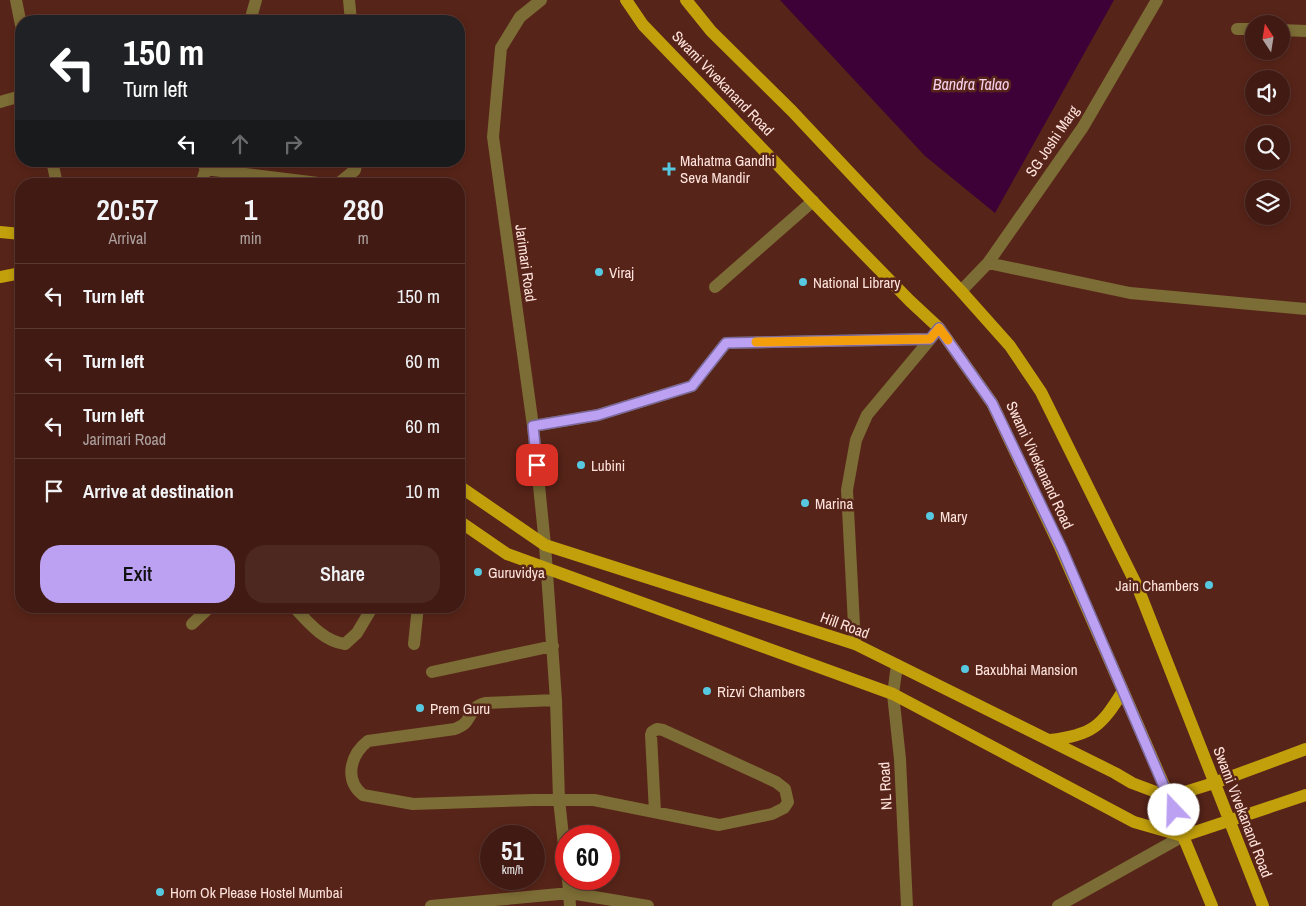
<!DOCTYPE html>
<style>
:root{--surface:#411b13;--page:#4c2821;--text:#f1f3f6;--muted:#aea1a0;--line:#5a3933;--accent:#bca0f2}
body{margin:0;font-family:"Archivo Narrow",sans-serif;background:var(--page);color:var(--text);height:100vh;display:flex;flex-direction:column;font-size:19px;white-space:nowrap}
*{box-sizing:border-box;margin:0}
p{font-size:16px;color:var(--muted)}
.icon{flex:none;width:28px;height:28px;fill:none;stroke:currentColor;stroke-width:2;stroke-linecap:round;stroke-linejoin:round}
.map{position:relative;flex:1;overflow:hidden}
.side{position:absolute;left:15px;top:178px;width:450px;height:435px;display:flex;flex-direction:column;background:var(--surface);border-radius:20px;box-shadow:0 2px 8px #0003,0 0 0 1px var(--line)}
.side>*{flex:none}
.banner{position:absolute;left:15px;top:15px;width:450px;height:152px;border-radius:20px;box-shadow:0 2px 8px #0003,0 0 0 1px var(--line);background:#202124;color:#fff;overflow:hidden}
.needle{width:32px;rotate:348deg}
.fabs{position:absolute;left:1245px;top:15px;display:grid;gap:10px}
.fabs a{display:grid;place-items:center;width:45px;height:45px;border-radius:50%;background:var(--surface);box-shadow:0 2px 8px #0003,0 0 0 1px var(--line);font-size:25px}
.speed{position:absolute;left:480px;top:825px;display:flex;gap:10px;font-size:25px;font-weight:700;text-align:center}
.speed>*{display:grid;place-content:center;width:65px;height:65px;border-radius:50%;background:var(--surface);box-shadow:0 2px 8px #0003,0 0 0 1px var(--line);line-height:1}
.speed small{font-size:12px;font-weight:400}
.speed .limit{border:8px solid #d22;background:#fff;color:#111}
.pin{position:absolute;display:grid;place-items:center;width:42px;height:42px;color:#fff;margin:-21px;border-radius:10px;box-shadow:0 2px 8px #0006}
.me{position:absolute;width:55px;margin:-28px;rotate:339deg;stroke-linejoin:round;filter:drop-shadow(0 0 4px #0008)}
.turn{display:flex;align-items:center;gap:18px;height:105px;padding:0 25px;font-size:22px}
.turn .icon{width:65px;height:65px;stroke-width:2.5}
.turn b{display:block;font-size:35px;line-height:42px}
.lanes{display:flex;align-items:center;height:48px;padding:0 25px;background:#0003;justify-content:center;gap:25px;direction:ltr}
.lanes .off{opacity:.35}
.eta{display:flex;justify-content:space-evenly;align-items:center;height:85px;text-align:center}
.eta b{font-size:30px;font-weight:600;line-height:35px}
.button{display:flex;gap:10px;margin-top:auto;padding:10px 25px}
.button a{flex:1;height:58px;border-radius:20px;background:var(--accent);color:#111;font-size:20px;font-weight:600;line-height:58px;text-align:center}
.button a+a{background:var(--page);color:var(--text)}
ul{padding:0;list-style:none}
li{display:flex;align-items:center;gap:15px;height:65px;padding:0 25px;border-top:1px solid var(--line)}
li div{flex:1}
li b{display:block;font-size:19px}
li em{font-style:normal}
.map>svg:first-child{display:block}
.water{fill:#3d0137}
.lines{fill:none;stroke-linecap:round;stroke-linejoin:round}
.minor{stroke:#7c6c35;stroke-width:12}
.major{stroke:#c2a00b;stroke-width:12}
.route-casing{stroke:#7a689d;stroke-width:12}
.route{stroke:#bca0f2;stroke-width:9}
.slow{stroke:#f59e0b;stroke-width:9}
.poi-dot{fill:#56c9e1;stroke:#572419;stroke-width:2}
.labels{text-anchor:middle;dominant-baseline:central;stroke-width:5;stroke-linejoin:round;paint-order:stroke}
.street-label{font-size:15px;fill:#fee3dc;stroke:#572419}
.poi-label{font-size:15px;fill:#fee3dc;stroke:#572419;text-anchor:start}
.water-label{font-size:16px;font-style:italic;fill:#f6d1ee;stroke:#572419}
</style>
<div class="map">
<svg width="1306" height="906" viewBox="0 0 1306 906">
<rect width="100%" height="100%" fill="#572419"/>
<path class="water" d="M780,0H1114L995,213L925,156Z"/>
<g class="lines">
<path class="minor" d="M16,0L21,25
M349,0L351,21
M541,0L520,17L501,48L493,137L533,426L545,545L556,700L559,800L566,863
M250,21L256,0
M1237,29H1254
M1281,30L1306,31
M0,102L21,96
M52,161L57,184
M205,169L326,184
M201,184L208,162
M338,184L355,170L357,161
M988,263L1130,293L1306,309
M715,287L813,201
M961,291L988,263L1083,127L1157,0
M533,426L598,415L692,386L726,343L930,339
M293,606C308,622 323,641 345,644L357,633L373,606
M192,624L211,606
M414,644L418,606
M855,644L847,490L856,440L867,415L933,336
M897,665L893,694L900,759L907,906
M432,672L553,646
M556,700L485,703C473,706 473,713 466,722C463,726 459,727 455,729L368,741C350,755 344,780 363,795L413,804L533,800H594L719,825L772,814L784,808L788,802L785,789L776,782L663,730L657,729L652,732L651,735L655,812
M568,879L570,906
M431,906L570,893L648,906
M1058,906L1183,836"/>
<path class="major" d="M626,0L643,25L823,212L910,301L939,328L992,403L1061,549L1123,691L1169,797L1183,836L1212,906
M686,0L711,31L792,111L961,291L1010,346L1041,392L1138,588L1263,906
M0,232L21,234
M0,277L21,273
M459,486L545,545L855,644L1115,773L1132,783L1169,797L1214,783L1306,749
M459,521L507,554L893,694L1134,822L1183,836
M1050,740C1092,735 1101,727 1123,691
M1183,836L1306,795"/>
</g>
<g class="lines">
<defs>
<path id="route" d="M537,465L533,426L598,415L692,386L726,343L930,339L939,328L992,403L1062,549L1174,810"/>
</defs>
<use href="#route" class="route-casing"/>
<use href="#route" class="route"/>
<path class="slow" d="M756,342L930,339L939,328L948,340"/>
</g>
<g class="poi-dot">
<path d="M666.5 161.5h5v5h5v5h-5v5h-5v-5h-5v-5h5z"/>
<circle cx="599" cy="272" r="5"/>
<circle cx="803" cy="282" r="5"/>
<circle cx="581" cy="465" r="5"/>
<circle cx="805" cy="503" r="5"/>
<circle cx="930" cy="516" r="5"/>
<circle cx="478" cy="572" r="5"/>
<circle cx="1209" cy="585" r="5"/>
<circle cx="965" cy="669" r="5"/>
<circle cx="707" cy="691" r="5"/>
<circle cx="420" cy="708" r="5"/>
<circle cx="160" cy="892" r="5"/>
</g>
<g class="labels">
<g class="street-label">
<text transform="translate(723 83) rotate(46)">Swami Vivekanand Road</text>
<text transform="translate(1052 141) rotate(-56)">SG Joshi Marg</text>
<text transform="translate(526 263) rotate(82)">Jarimari Road</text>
<text transform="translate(1040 465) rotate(65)">Swami Vivekanand Road</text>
<text transform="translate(845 625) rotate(20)">Hill Road</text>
<text transform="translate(885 786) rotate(-93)">NL Road</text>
<text transform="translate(1243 812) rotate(69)">Swami Vivekanand Road</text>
</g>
<g class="poi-label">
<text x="680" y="160">Mahatma Gandhi<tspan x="680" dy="17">Seva Mandir</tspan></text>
<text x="609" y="272">Viraj</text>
<text x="813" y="282">National Library</text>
<text x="591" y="465">Lubini</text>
<text x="815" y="503">Marina</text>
<text x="940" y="516">Mary</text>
<text x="488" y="572">Guruvidya</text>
<text x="1199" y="585" text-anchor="end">Jain Chambers</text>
<text x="975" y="669">Baxubhai Mansion</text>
<text x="717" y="691">Rizvi Chambers</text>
<text x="430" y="708">Prem Guru</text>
<text x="170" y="892">Horn Ok Please Hostel Mumbai</text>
</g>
<g class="water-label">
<text x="971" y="84">Bandra Talao</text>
</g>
</g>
</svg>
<div class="fabs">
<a><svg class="needle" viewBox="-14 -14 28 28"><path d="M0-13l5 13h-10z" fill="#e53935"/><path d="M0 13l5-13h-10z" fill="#aea1a0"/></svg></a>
<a><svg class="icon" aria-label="sound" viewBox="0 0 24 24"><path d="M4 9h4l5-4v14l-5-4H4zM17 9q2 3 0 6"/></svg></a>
<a><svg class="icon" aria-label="search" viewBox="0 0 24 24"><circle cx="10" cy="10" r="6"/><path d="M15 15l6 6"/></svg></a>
<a><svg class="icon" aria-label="layers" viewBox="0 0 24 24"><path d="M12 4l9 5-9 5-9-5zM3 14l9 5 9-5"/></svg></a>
</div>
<div class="speed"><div>51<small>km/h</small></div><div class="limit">60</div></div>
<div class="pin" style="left:537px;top:465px;background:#d93025"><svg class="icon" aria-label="arrive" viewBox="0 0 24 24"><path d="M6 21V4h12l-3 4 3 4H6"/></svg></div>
<svg class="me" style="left:1174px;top:810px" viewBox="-20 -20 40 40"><circle r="19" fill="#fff"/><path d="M0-13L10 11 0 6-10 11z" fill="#bca0f2"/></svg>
<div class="banner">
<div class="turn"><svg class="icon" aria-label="left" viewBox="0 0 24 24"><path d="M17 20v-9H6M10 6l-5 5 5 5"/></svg><div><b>150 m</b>Turn left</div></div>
<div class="lanes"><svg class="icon" aria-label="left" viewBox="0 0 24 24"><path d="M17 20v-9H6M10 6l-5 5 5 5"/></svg><svg class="icon off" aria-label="ahead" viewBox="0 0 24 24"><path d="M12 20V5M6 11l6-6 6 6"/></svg><svg class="icon off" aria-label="right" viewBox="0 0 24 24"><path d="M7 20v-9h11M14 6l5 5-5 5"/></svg></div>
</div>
<section class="side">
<div class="eta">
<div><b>20:57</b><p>Arrival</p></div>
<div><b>1</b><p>min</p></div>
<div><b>280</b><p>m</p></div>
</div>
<ul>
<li><svg class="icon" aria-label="left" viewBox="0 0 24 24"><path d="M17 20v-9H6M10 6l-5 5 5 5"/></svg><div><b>Turn left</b></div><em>150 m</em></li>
<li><svg class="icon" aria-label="left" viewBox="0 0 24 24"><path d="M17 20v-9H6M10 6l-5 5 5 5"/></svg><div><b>Turn left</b></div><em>60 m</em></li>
<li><svg class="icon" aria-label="left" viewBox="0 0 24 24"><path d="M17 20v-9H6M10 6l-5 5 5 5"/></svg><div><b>Turn left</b><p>Jarimari Road</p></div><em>60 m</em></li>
<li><svg class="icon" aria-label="arrive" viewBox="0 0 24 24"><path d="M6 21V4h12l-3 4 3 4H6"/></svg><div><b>Arrive at destination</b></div><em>10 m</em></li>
</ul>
<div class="button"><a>Exit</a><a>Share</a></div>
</section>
</div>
